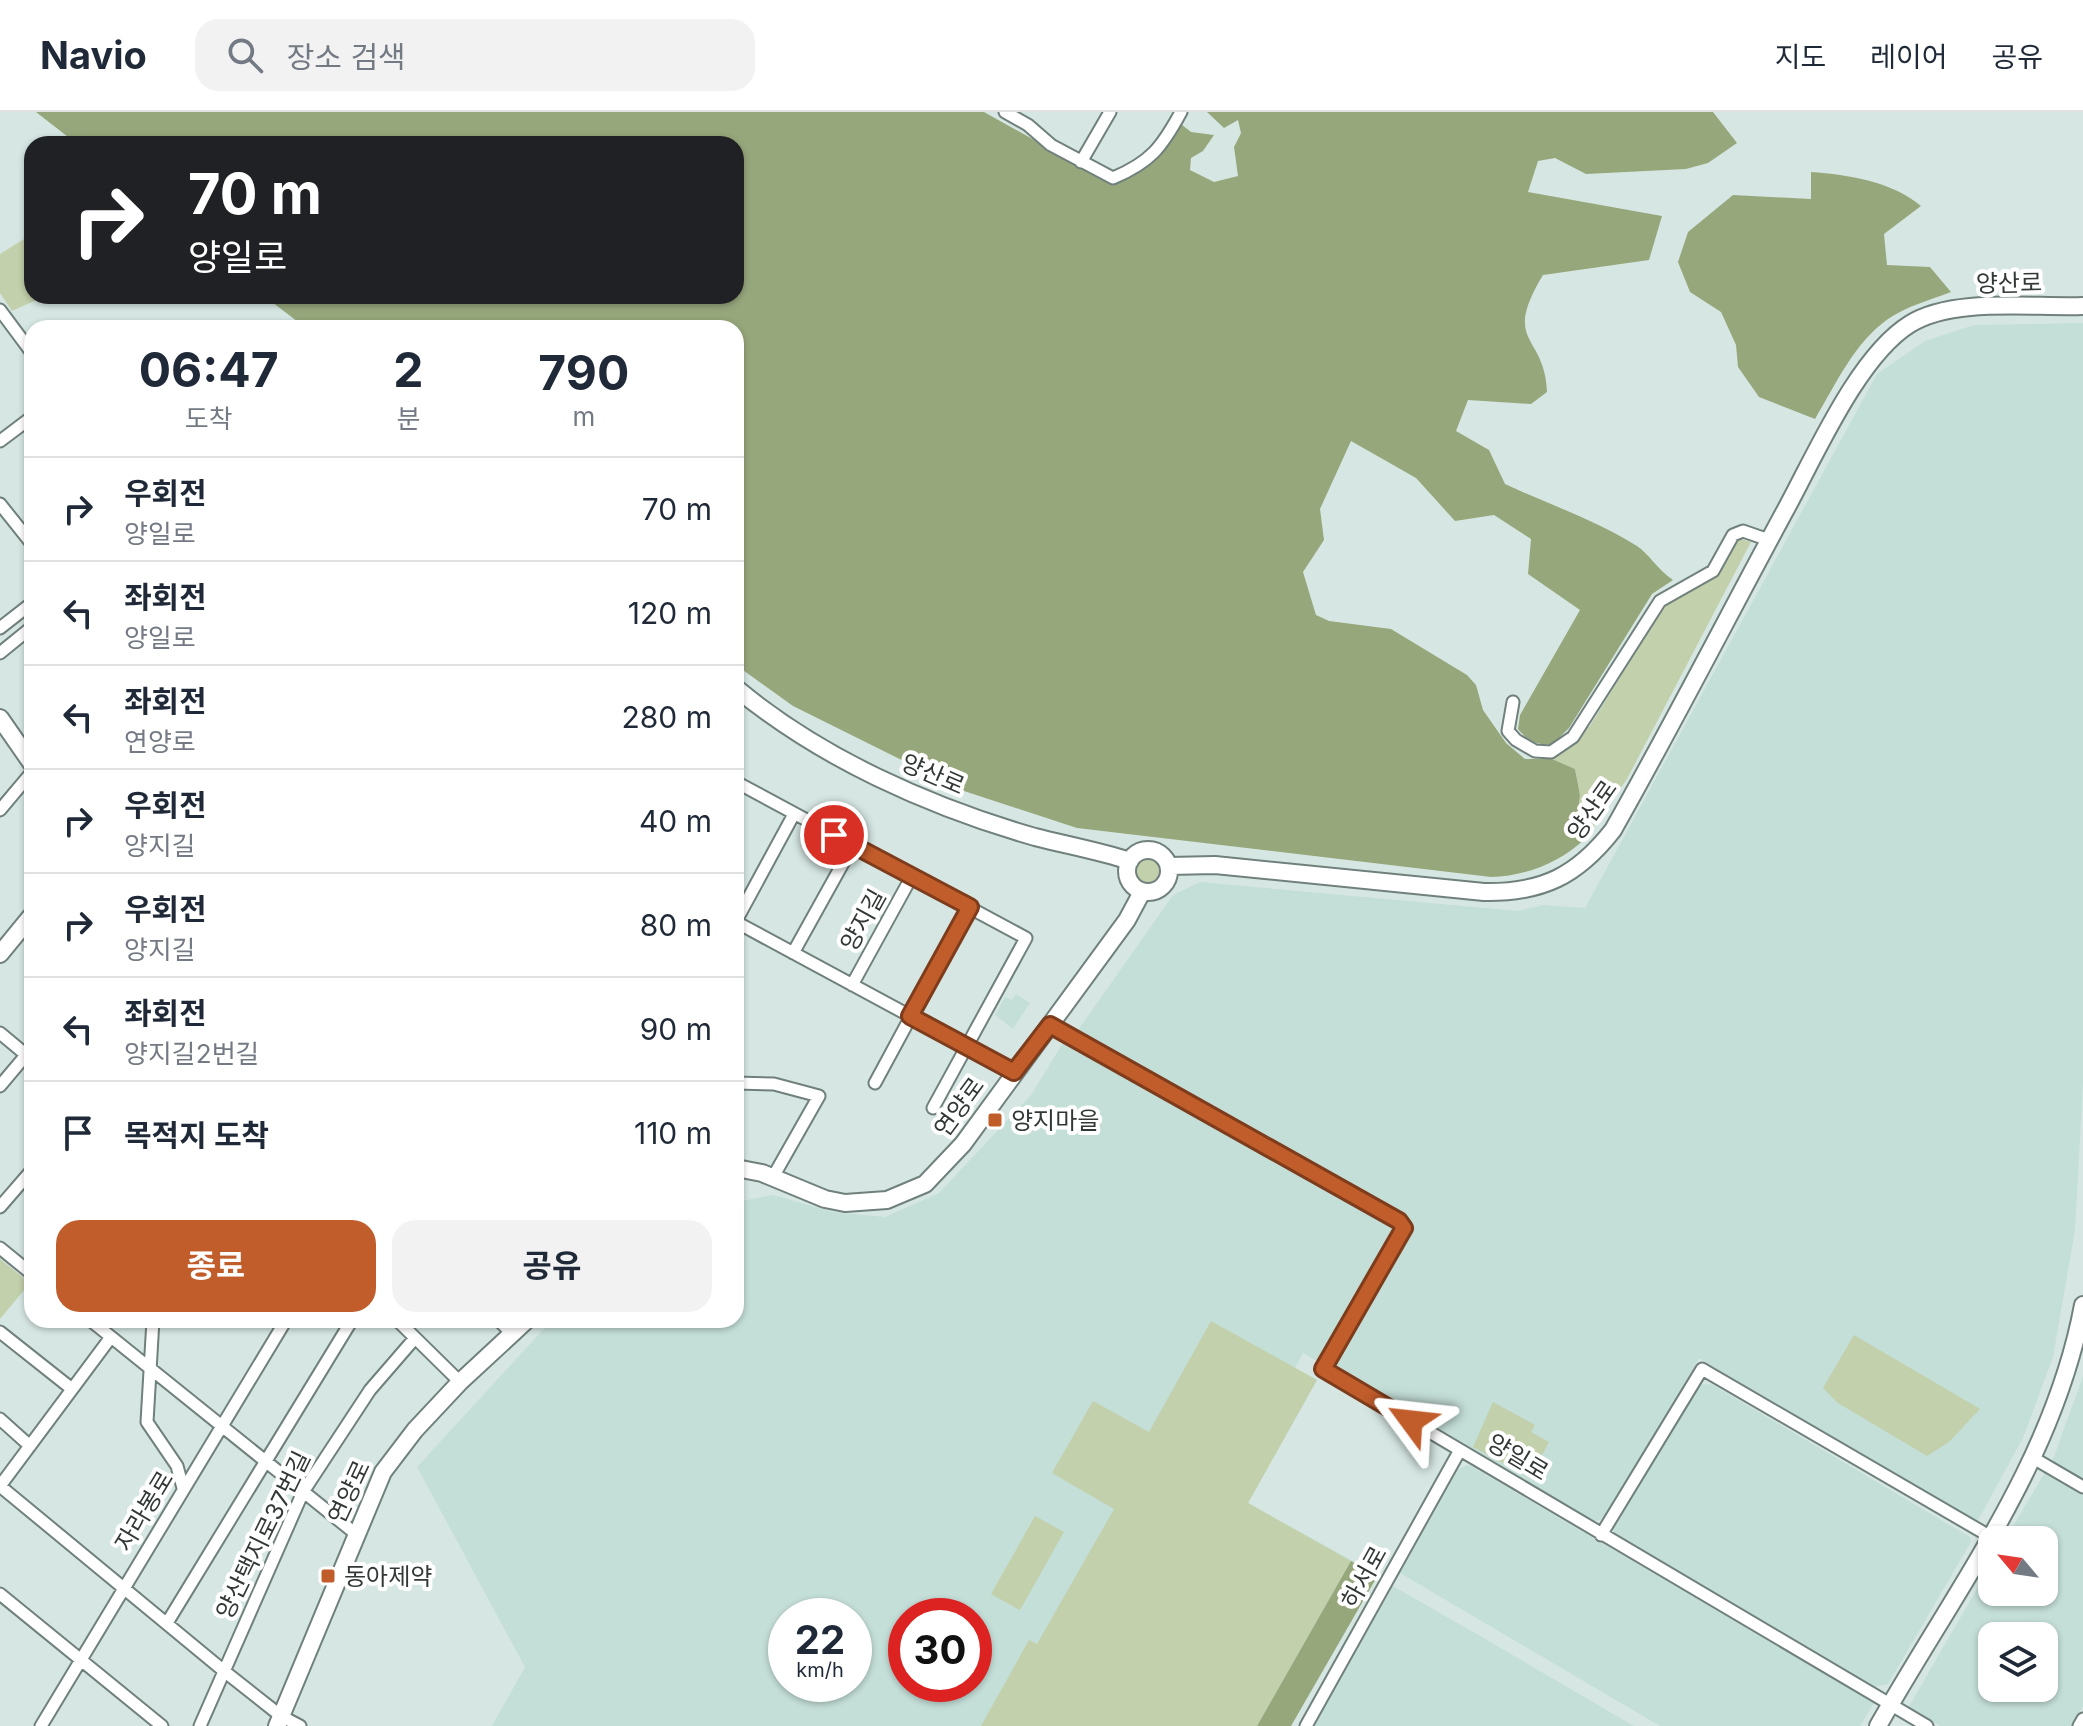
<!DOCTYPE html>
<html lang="ko">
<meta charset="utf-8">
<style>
:root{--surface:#fff;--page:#f2f2f3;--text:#1f2937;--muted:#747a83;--line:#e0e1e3;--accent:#c15c2b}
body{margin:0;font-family:Inter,"Noto Sans KR",sans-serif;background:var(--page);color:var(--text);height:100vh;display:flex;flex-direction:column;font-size:30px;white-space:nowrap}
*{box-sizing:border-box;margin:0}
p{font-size:26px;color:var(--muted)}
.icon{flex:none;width:44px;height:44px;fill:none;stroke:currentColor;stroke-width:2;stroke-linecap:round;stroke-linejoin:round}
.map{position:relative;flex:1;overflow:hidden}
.side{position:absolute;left:24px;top:208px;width:720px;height:1008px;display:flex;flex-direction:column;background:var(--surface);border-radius:24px;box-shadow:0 2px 6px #0004}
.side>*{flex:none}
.guide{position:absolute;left:24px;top:24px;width:720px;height:168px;border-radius:24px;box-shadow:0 2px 6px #0004;background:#202124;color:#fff;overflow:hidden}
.needle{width:52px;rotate:299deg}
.fabs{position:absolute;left:1978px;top:1414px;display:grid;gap:16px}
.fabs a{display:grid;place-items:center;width:80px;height:80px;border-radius:16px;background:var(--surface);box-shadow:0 2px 6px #0004;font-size:40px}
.speed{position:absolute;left:768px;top:1486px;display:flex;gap:16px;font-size:40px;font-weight:700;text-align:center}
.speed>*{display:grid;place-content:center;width:104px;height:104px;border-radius:50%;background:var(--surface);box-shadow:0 2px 6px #0004;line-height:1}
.speed small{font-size:20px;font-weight:400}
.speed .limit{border:12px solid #d22;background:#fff;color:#111}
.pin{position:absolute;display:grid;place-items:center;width:68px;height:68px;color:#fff;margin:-34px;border:4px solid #fff;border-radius:50%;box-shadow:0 2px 8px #0007}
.me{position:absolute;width:88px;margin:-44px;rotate:300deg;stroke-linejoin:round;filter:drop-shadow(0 0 6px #0008)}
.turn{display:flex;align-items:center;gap:28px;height:168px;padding:0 32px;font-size:36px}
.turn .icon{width:104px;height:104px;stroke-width:2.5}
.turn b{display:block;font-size:56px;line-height:68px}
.eta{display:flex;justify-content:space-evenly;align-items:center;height:136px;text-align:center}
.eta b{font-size:48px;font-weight:700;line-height:56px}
.button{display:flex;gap:16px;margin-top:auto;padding:16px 32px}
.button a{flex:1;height:92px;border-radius:24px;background:var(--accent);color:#fff;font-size:32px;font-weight:700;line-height:92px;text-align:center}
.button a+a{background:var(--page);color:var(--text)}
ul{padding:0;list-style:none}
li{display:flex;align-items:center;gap:24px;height:104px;padding:0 32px;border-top:2px solid var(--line)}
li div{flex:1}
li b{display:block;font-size:30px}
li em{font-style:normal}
header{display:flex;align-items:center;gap:48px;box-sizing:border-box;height:112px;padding:0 40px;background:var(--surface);border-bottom:2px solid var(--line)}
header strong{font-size:38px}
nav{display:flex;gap:44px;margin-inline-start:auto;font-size:28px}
.search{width:560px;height:72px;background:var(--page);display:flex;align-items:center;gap:20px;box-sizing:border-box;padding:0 28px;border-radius:24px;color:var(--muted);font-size:30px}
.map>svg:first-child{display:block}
.built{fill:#c4ded8;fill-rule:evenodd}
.green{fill:#c2d0ab}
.forest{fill:#97a77c}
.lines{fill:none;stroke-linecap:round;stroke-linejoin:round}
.street-casing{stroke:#70807c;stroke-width:15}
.secondary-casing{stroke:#70807c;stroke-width:20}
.street{stroke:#fff;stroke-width:11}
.secondary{stroke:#fff;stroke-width:16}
.route-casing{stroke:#7d3c1c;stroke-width:20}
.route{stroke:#c15c2b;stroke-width:14}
.poi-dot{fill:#c15c2b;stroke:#fff;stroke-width:3}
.labels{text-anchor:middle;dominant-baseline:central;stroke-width:8;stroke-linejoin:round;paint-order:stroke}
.street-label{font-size:24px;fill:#313836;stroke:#fff}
.poi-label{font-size:24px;fill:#313836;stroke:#fff;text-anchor:start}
</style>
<header>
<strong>Navio</strong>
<div class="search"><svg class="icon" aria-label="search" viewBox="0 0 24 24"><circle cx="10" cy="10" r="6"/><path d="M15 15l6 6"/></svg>장소 검색</div>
<nav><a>지도</a><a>레이어</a><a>공유</a></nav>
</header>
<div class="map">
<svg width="2083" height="1614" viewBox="0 0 2083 1614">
<rect width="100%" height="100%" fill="#d6e7e3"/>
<path class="built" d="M2083,211V972L2075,1118L2053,1245L2023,1326L1976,1412L1699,1246L1604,1407L1590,1410L1303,1241L1295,1256L1317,1268L1248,1391L1378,1463L1291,1614H492L525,1555L417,1355L552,1208H736V1090L773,1083L833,1100L885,1105L939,1081L1031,983L1064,929L1076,921L1173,783L1200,770L1518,799L1543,793L1585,796L1877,262L1925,229L1974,213ZM786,1504H854V1572H786ZM906,1504H974V1572H906Z
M1016,882L1030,891L1013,917L995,903L1005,885L1012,888Z
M2083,1264V1368L2052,1350Z
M1711,1272L1970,1425L1971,1430L1888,1572L1874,1575L1615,1424L1613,1415L1699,1273Z
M1469,1353L1874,1591L1860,1614H1660L1400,1461L1458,1357Z
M2045,1360L2083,1383V1594L2072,1614H1940L1908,1596L1992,1451V1480H2044V1428H2005ZM1992,1524H2044V1576H1992Z
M1393,1474L1487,1528L1634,1614H1314Z"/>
<path class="green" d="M32,122V184H45L12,199L0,181V142Z
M1737,426L1751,430L1627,667L1585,727L1576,715L1580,683L1575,657L1552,647L1590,614L1665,492L1714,465Z
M1132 760a15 15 0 1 1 30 0a15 15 0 1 1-30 0Z
M0,1147L30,1171L0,1207Z
M1211,1209L1317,1268L1248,1391L1351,1449L1257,1614H981L1029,1528L1037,1532L1114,1397L1052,1361L1093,1289L1149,1320Z
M1854,1223L1980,1297L1949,1330L1927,1344L1838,1291L1823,1276Z
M1493,1290L1535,1313L1531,1320L1549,1330L1530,1366L1473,1335Z
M1035,1404L1064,1420L1020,1498L991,1482Z"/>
<path class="forest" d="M36,0H984L1113,72C1145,58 1163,43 1181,12L1191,20L1214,23L1203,39L1191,46L1190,58L1214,70L1238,64L1234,35L1241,21L1238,8L1224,16L1207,0H1713L1737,31L1708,51L1686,57L1586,62L1555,46L1538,49L1528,80L1662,104L1649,148L1543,163C1501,233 1545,221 1547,280L1531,292L1468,288L1456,319L1489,338L1505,372C1550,393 1596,408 1637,434C1649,442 1657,457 1673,468L1652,482L1569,616L1553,632C1536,633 1529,630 1518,617L1520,603L1580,498L1528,462L1531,427L1494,403L1455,409L1416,366L1351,329L1320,397L1324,428L1303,460L1316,503L1329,509L1391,517L1467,563L1476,573L1483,598L1506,631L1525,647H1552L1575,657L1580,683L1576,715L1585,727C1559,751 1526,764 1491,765L1077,716L964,679L793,594L736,553V216H430L429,213L306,216L264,184H736V32H77Z
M1811,60C1849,63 1891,69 1921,94L1884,122L1887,153L1930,155L1951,180C1930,188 1907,194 1888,207C1854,231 1836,272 1815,307L1759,285L1738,255L1736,233L1721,200L1690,180L1678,150L1688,120L1733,83L1811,87Z
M1351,1449L1378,1463L1291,1614H1257Z"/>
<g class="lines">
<defs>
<path id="street" d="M1005,0L1028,13L1051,33L1113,66C1151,50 1162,35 1181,0
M1081,50L1110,0
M0,198L32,241
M0,329L32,305
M0,392L32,432
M0,516L32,491
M0,541L32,515
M1513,590L1508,619L1516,628L1535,639L1551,640L1573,625L1660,489L1713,459L1733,423L1743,419L1769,428
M736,670L1026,826L933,996
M0,698L32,660
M736,809L794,702
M736,810L1014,960
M793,841L853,733
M852,873L912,764
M1050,913L1399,1109L1404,1116L1323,1257L1927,1614
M0,921L30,946
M736,971L774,972L819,984L773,1065
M875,971L970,795
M0,974L32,936
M0,1095L32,1058
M0,1136L32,1162
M90,1208L356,1422
M153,1208L147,1310L177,1354L183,1376
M397,1208L460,1270
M0,1220L72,1277
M0,1307L30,1334
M2035,1347L2083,1375
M0,1374L224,1559L281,1604L300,1614
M0,1374L111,1225
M1601,1423L1702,1257L1991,1425
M0,1482L162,1614
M167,1511L352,1208
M41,1614L286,1208
M200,1614L303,1380L370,1278L415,1226
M1306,1614L1460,1338
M2079,1614L2083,1607"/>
<path id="secondary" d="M736,576C820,646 930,695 1035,725C1066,733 1099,739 1130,749
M0,606L32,652
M1127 759a21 21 0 1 1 42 0a21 21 0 1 1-42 0Z
M1169,754L1215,753L1484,780C1542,781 1577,764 1613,718C1673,612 1728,504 1786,397C1815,344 1858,244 1910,212C1953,185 2032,196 2083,194
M0,842L32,803
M736,1056L762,1061L825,1087L845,1091L887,1088L925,1072L963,1032L1127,808L1142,780
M502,1208L514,1220
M277,1614L383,1360L415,1318L460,1270L527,1208
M1878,1614C1955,1478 2054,1350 2083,1193"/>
</defs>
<use href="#street" class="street-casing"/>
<use href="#secondary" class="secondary-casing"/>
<use href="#street" class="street"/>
<use href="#secondary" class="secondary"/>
</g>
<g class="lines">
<defs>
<path id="route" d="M834,723L970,795L910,904L1014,960L1050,913L1399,1109L1404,1116L1323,1257L1411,1309"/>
</defs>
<use href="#route" class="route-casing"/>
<use href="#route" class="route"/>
</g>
<g class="poi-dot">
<rect x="987" y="1000" width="16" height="16" rx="4"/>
<rect x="320" y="1456" width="16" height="16" rx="4"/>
</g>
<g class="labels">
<g class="street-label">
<text transform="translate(2009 171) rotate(-1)">양산로</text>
<text transform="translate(933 662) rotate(23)">양산로</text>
<text transform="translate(1592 698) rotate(-55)">양산로</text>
<text transform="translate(863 808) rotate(-61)">양지길</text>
<text transform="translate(959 995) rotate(-54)">연양로</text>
<text transform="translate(1518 1345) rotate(31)">양일로</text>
<text transform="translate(349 1380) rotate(-65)">연양로</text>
<text transform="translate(144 1399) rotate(-59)">자라봉로</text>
<text transform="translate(263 1423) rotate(-64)">양산택지로37번길</text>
<text transform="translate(1364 1465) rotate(-61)">하서로</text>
</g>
<g class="poi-label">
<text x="1011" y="1008">양지마을</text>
<text x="344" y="1464">동아제약</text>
</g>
</g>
</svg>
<div class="fabs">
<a><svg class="needle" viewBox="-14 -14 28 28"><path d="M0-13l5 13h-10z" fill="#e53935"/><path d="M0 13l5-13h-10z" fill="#747a83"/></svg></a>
<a><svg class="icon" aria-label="layers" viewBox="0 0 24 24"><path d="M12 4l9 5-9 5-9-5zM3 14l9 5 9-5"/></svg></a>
</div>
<div class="speed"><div>22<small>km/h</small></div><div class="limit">30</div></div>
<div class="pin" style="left:834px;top:723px;background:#d93025"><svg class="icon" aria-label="arrive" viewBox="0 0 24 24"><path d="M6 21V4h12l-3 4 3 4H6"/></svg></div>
<svg class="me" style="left:1411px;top:1309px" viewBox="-20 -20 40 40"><path d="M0-17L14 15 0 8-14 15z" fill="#c15c2b" stroke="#fff" stroke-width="4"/></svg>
<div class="guide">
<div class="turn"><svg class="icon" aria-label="right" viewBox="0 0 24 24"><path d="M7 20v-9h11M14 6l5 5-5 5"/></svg><div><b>70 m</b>양일로</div></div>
</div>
<section class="side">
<div class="eta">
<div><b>06:47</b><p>도착</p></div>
<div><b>2</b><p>분</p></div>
<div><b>790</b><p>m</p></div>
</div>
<ul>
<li><svg class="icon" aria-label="right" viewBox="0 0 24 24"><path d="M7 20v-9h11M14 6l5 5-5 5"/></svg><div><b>우회전</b><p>양일로</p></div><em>70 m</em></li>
<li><svg class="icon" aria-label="left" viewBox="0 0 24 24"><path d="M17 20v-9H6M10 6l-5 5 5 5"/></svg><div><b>좌회전</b><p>양일로</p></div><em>120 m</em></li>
<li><svg class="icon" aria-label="left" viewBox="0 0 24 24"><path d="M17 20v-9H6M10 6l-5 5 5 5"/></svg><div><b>좌회전</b><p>연양로</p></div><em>280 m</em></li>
<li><svg class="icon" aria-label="right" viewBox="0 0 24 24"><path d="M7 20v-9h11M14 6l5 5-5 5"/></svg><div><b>우회전</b><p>양지길</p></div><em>40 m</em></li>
<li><svg class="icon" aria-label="right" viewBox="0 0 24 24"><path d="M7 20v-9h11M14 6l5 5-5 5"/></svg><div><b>우회전</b><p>양지길</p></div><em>80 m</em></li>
<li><svg class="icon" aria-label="left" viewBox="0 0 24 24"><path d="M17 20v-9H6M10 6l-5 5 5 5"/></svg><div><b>좌회전</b><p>양지길2번길</p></div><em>90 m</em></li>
<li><svg class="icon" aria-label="arrive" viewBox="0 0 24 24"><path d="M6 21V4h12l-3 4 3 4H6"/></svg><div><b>목적지 도착</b></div><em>110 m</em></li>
</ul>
<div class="button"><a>종료</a><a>공유</a></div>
</section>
</div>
